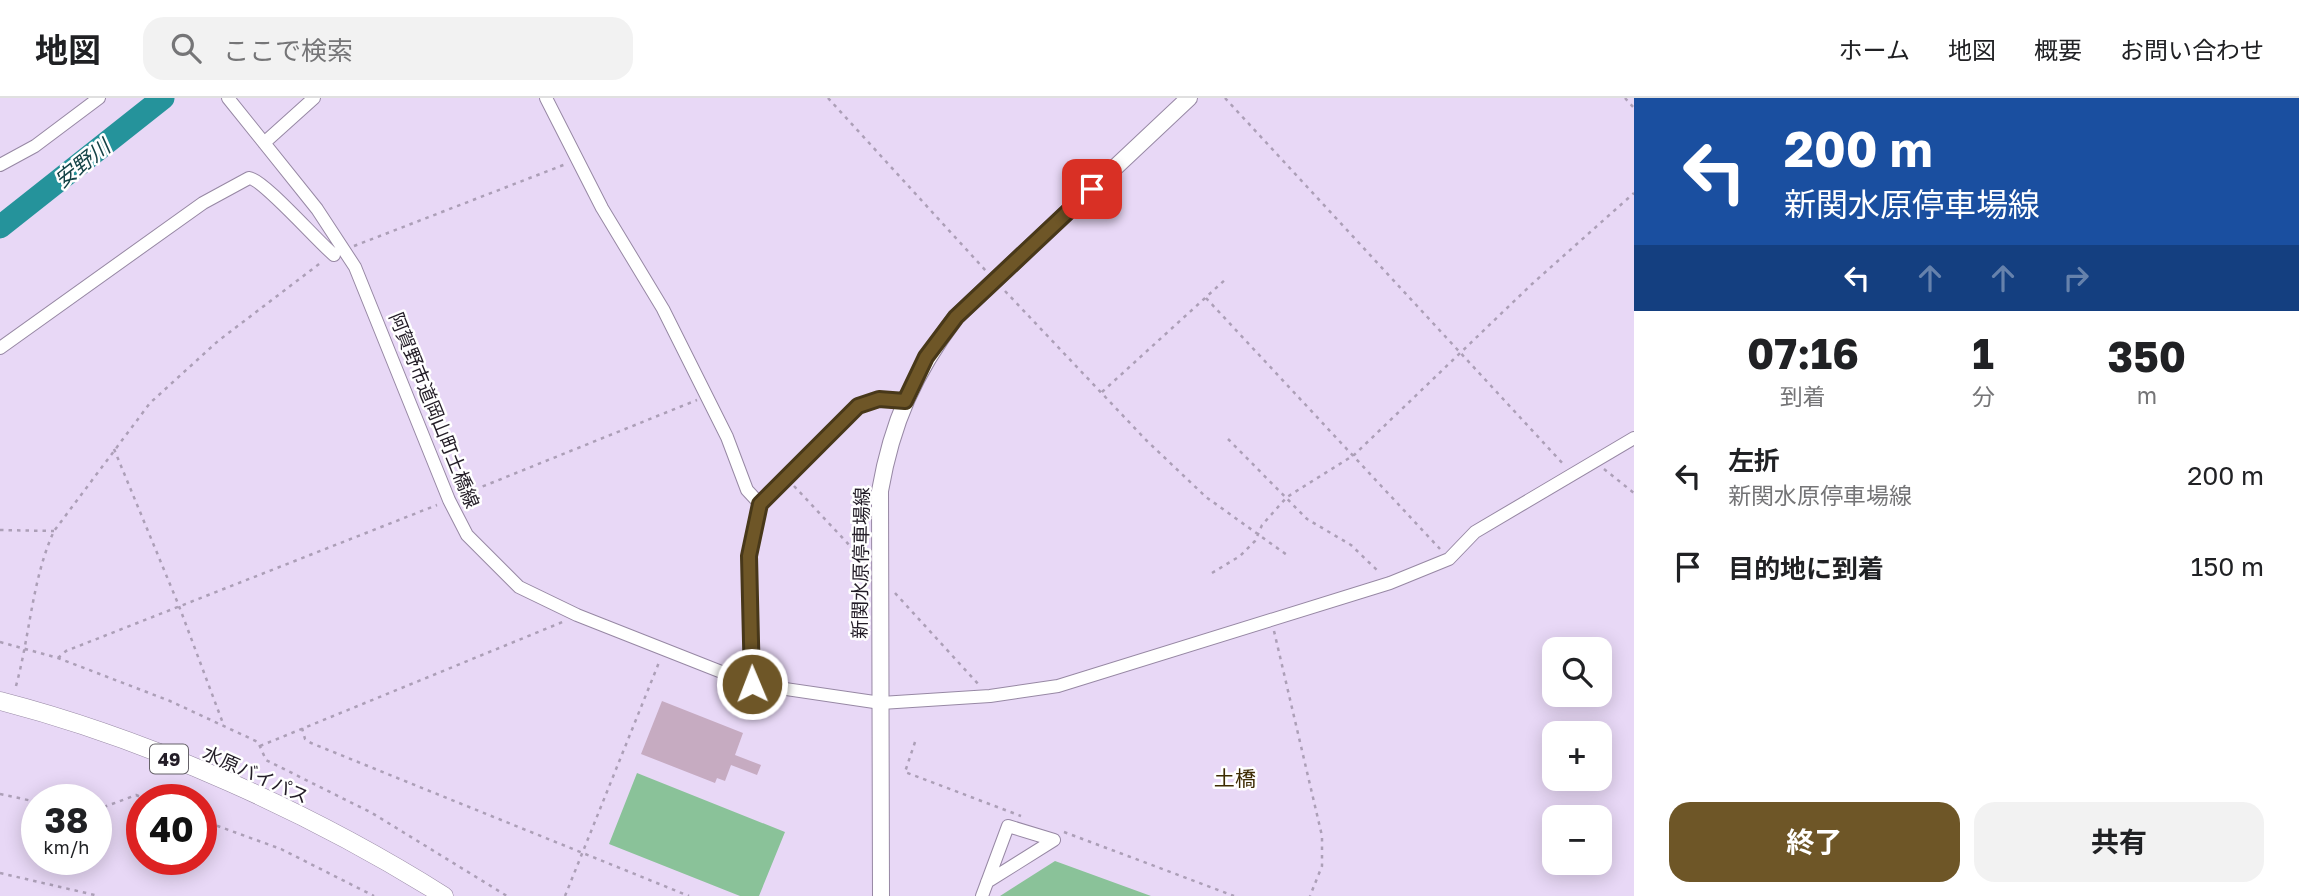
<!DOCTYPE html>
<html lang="ja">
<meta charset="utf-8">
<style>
:root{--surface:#fff;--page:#f2f2f2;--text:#202124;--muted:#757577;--line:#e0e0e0;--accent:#6e5627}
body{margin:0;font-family:"Golos Text","Noto Sans JP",sans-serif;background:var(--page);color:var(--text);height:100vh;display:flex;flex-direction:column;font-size:26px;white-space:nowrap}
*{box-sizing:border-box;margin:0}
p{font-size:23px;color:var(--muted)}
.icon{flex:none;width:38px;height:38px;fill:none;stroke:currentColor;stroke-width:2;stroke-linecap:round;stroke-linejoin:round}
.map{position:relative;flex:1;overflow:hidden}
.drawer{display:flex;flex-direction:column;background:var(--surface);width:665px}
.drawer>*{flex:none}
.top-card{background:#1a4fa0;color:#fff;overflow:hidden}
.tools{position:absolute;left:1542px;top:539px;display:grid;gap:14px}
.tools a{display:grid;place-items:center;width:70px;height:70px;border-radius:14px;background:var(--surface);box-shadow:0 4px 18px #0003;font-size:35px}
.speed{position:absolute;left:21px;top:686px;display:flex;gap:14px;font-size:35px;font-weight:700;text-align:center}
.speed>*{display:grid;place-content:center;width:91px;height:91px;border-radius:50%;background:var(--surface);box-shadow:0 4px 18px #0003;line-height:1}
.speed small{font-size:18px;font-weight:400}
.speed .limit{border:10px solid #d22;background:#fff;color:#111}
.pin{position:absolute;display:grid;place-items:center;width:60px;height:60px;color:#fff;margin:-30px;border-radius:14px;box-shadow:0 4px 10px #0006}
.me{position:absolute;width:77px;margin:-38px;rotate:359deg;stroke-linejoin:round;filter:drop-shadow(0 0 5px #0008)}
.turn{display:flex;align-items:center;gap:24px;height:147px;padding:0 35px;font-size:32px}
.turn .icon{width:91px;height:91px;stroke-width:2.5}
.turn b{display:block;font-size:49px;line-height:60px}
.lanes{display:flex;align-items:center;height:66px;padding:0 35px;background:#0003;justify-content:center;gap:35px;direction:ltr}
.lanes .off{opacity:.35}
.eta{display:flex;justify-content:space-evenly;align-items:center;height:119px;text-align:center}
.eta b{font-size:42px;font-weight:700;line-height:49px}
.primary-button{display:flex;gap:14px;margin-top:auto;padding:14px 35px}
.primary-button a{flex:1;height:80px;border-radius:21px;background:var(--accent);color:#fff;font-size:28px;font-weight:700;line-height:80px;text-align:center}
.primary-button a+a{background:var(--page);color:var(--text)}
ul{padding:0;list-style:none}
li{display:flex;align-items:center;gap:21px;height:91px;padding:0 35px}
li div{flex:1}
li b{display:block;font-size:26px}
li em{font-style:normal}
header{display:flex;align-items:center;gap:42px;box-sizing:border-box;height:98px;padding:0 35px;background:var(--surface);border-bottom:2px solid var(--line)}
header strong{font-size:33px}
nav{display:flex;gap:38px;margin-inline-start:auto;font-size:24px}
.search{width:490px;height:63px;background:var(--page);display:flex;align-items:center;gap:18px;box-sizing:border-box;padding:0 24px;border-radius:21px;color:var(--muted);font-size:26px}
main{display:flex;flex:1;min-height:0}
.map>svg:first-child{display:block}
.green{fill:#8ac299}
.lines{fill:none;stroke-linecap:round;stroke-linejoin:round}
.river{stroke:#25939b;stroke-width:23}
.building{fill:#c6abc1}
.minor-casing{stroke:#9788a4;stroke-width:14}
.major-casing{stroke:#9788a4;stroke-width:18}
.highway-casing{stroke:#9788a4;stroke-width:19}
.path{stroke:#ac9fb7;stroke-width:2.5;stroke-dasharray:3.5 5;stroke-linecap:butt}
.minor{stroke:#fff;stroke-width:12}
.major{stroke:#fff;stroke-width:16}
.highway{stroke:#fff;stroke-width:18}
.route-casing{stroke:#483819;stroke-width:18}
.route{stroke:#6e5627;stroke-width:12}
.labels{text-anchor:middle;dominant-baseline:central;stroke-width:5;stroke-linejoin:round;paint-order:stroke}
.shield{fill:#fff;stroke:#656168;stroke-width:2}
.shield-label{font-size:18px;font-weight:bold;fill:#231d27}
.street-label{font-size:19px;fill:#231d27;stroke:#fff}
.water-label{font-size:21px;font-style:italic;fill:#154347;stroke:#fff}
.neighbourhood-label{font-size:21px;fill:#3d2b02;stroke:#fff}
</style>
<header>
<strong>地図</strong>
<div class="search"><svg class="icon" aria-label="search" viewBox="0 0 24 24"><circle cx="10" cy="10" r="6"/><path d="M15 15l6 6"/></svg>ここで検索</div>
<nav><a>ホーム</a><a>地図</a><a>概要</a><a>お問い合わせ</a></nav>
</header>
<main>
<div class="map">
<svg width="1634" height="798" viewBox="0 0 1634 798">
<rect width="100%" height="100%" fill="#e8d8f6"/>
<path class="green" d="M637,675L785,734L759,798H740L609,746Z
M1055,763L1151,798H1000Z"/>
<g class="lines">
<path class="river" d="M0,129L163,0"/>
</g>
<path class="building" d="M662,603L743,635L735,657L761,667L757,677L731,667L725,683L717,680L715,685L641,656Z"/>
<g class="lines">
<defs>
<path id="minor" d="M228,0L317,111L355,169L449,402L467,437L519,489L577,517L752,586L881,605L990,598L1058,588L1390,485L1449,461L1475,434L1634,340
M546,0L602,110L663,211L727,339L747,392L760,406
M264,45L314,0
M0,67L35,48L99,0
M0,250L203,105L249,80C263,81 317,143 334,157
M752,586L749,458L760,406L858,308L879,301L905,303
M982,798L1008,728L1054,742L987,784"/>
<path id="major" d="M881,798L880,393C892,324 914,275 956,219L1189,0"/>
<path id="highway" d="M0,603C151,642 312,715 444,798"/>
</defs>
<use href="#minor" class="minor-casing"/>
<use href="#major" class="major-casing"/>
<use href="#highway" class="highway-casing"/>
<path class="path" d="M828,0L986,173
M1225,0L1565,368
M1625,0L1634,10
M354,148L566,66
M1005,193L1146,342L1206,399L1287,457
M1206,200L1440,451
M1102,294L1227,180
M1228,341L1307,421L1351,447L1380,475
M114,351L179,508L224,628
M1604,371L1634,395
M794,388L866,465
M459,398L697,302
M0,432L54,433
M1212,475L1240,458L1255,443L1262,427L1287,399L1354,357L1532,186L1634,95
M895,495L980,588
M1274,533L1322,738V768L1310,798
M0,544L58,560L170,603L258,644L266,662L372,715L507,798
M58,560L66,553L437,407
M16,588C30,537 32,481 54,433L150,305L218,243L323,163
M302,630L305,641L311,645L689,798
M915,644L905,674L1021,718
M260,648L565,523
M0,696L37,704
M96,712L136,697L148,702
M201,722L281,751L374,798
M1064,734L1234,798
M0,775L99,798
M565,798L660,562"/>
<use href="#minor" class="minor"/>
<use href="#major" class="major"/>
<use href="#highway" class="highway"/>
</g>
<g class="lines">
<defs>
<path id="route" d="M752,586L749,458L760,406L858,308L879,301L905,303L926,259L956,219L1092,91"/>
</defs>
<use href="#route" class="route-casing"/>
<use href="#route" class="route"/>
</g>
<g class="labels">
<rect class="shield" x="150" y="646.5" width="38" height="29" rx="5"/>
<g class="shield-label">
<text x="169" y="661">49</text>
</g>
<g class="street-label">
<text transform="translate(435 312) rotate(68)">阿賀野市道岡山町土橋線</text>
<text transform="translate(860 465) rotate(-89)">新関水原停車場線</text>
<text transform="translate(256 676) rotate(24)">水原バイパス</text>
</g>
<g class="water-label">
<text transform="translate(82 65) rotate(-38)">安野川</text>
</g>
<g class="neighbourhood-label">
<text x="1235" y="680">土橋</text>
</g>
</g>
</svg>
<div class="tools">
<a><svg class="icon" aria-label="search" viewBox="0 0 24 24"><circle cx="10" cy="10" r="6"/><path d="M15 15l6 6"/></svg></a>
<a>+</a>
<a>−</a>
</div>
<div class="speed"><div>38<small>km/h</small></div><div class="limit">40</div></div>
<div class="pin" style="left:1092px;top:91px;background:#d93025"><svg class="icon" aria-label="arrive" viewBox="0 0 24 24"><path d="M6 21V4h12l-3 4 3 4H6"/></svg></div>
<svg class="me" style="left:752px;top:586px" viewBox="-20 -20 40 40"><circle r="17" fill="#6e5627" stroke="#fff" stroke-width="3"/><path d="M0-11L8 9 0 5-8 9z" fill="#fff"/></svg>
</div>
<section class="drawer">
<div class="top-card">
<div class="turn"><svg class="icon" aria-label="left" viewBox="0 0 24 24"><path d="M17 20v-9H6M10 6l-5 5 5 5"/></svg><div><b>200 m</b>新関水原停車場線</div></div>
<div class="lanes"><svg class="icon" aria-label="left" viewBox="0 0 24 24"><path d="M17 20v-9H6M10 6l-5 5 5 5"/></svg><svg class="icon off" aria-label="ahead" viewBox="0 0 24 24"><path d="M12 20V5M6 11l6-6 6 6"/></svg><svg class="icon off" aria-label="ahead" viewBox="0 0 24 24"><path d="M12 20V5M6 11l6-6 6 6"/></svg><svg class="icon off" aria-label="right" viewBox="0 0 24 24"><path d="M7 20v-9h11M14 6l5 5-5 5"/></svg></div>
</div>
<div class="eta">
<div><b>07:16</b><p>到着</p></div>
<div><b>1</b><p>分</p></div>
<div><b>350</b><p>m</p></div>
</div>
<ul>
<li><svg class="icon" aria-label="left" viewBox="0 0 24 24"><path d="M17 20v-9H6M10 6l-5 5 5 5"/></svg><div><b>左折</b><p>新関水原停車場線</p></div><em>200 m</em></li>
<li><svg class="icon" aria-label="arrive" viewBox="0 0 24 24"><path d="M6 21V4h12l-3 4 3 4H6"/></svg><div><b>目的地に到着</b></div><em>150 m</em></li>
</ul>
<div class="primary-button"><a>終了</a><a>共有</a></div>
</section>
</main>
